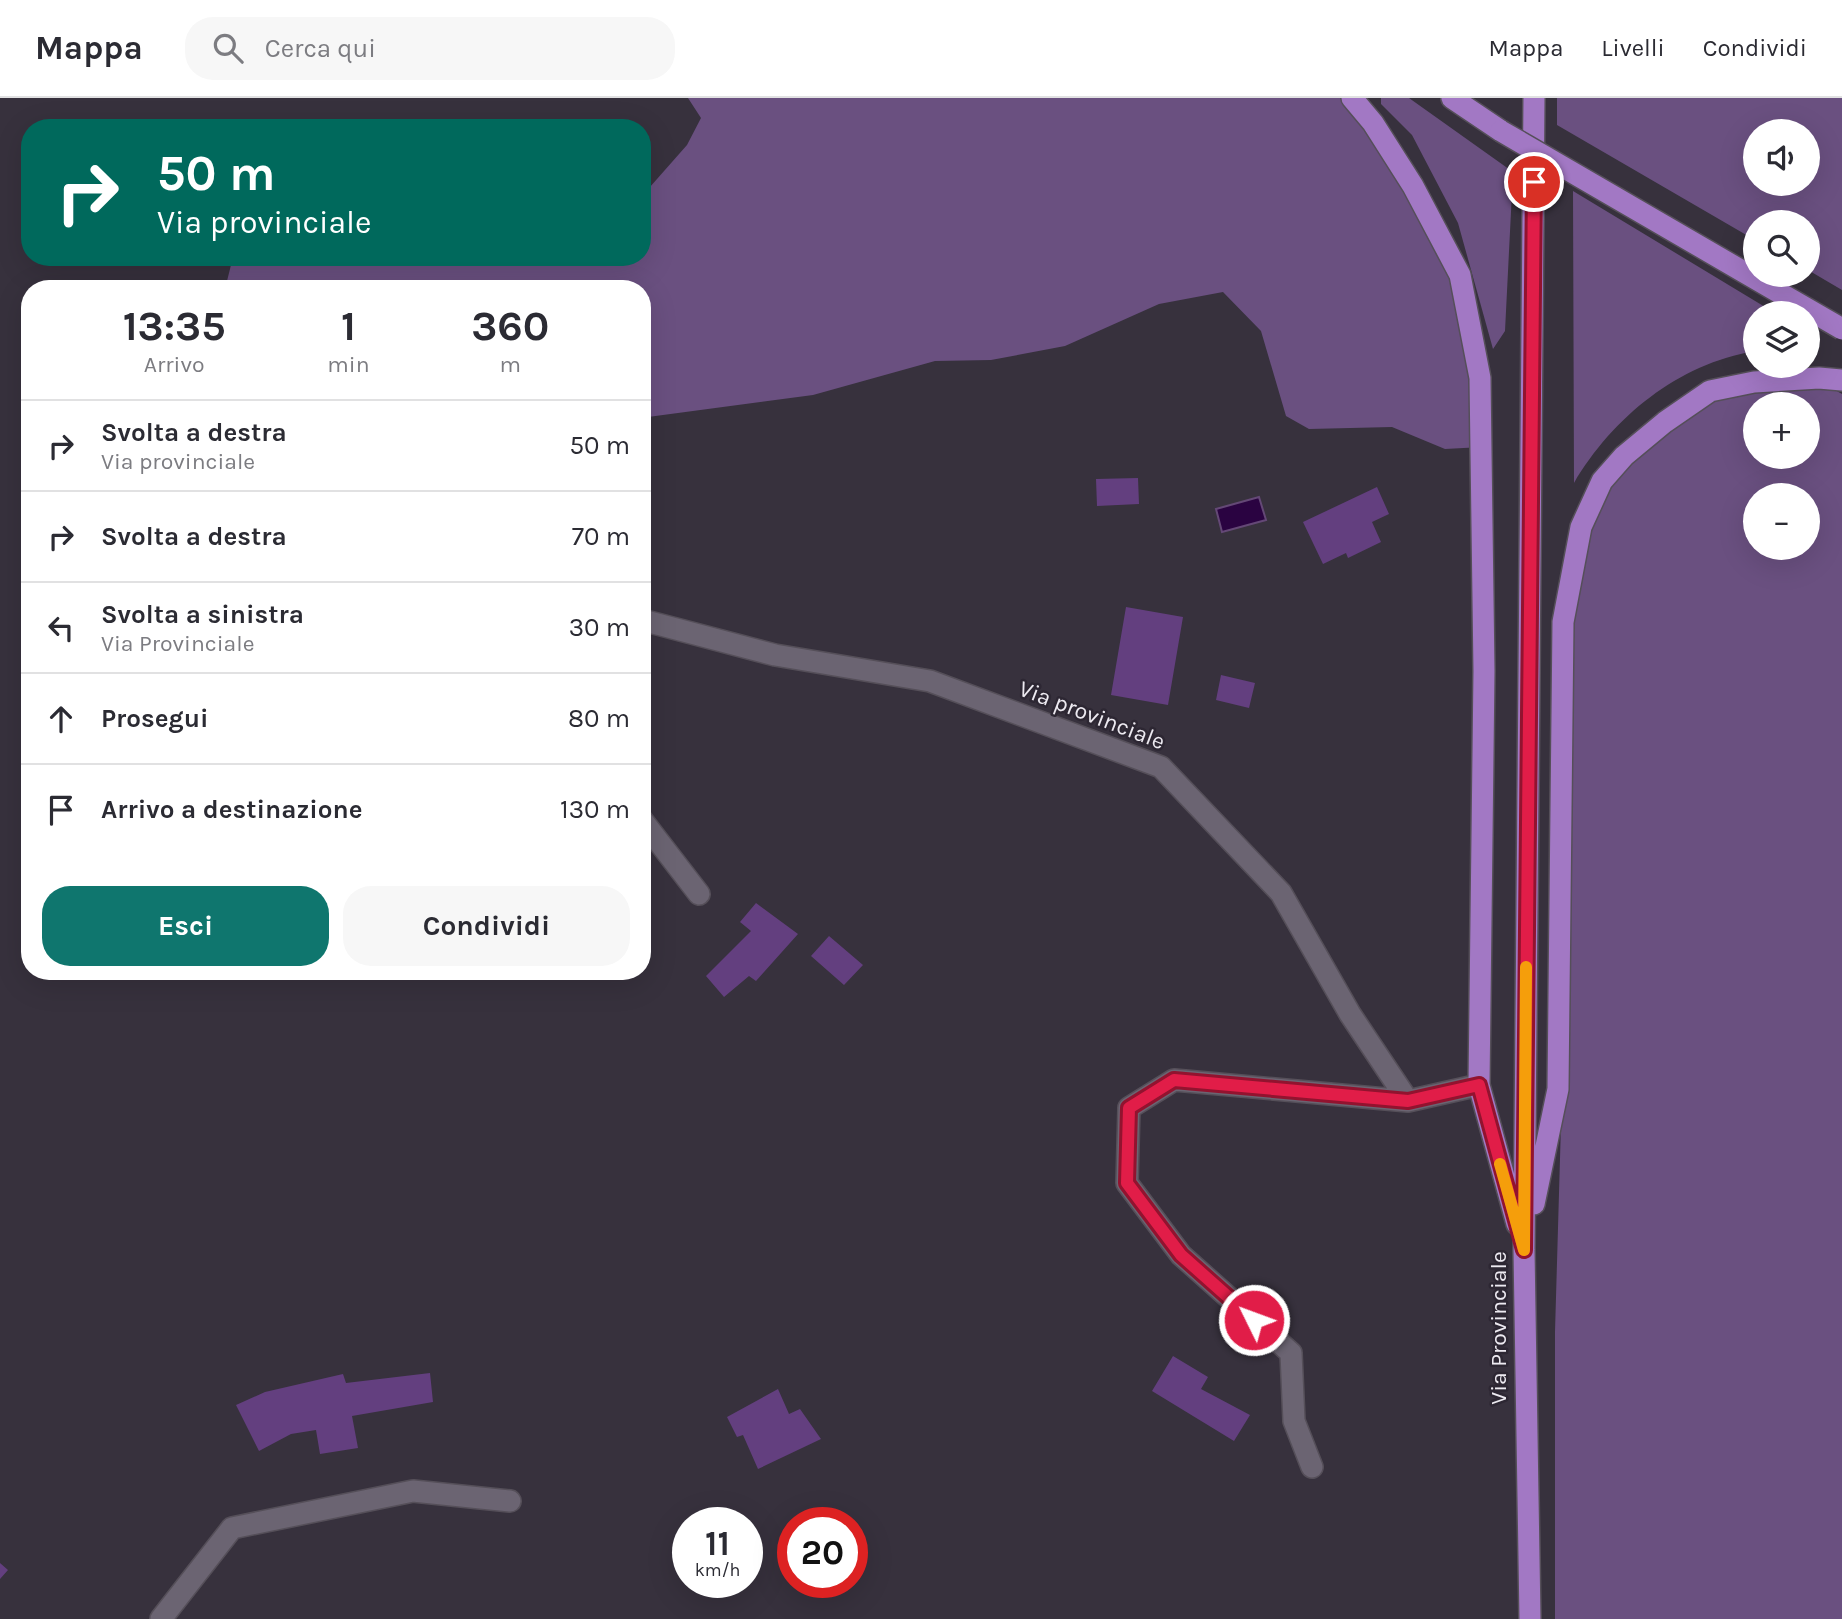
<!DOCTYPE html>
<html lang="it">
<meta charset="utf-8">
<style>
:root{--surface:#fff;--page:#f7f7f7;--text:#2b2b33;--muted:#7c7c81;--line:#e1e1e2;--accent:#0f766e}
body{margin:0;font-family:Karla,sans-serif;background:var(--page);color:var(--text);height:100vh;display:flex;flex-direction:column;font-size:26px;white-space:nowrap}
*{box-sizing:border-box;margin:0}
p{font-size:23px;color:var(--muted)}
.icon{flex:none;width:38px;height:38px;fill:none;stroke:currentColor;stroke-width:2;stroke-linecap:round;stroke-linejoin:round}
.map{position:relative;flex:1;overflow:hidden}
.panel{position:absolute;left:21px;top:182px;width:630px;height:700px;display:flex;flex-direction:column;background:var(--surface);border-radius:28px;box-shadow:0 7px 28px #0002}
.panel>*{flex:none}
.banner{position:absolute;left:21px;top:21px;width:630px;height:147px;border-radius:28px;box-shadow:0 7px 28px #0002;background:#00695c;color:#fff;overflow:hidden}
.tools{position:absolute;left:1743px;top:21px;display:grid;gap:14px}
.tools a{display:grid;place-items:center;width:77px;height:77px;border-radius:50%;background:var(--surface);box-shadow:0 7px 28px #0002;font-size:35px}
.speed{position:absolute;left:672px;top:1409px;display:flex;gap:14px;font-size:35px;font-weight:700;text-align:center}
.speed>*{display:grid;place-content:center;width:91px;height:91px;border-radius:50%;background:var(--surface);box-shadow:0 7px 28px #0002;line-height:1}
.speed small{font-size:18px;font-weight:400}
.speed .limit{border:10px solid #d22;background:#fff;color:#111}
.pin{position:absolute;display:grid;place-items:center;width:60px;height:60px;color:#fff;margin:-30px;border:4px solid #fff;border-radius:50%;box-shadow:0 2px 7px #0007}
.me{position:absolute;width:77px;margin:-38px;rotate:312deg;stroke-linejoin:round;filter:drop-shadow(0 0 5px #0008)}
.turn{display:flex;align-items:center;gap:24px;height:147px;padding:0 21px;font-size:32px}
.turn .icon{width:91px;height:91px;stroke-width:2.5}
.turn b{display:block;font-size:49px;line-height:60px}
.eta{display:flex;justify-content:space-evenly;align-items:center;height:119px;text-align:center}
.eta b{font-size:42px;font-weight:700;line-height:49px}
.action{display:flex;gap:14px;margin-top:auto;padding:14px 21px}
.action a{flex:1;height:80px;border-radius:28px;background:var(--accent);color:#fff;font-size:28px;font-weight:700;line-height:80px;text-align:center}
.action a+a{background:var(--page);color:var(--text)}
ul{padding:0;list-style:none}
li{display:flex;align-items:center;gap:21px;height:91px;padding:0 21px;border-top:2px solid var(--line)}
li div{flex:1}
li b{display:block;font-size:26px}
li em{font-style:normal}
header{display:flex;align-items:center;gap:42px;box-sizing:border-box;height:98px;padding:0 35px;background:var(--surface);border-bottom:2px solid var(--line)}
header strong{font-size:33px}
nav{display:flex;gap:38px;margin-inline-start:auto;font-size:24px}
.search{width:490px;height:63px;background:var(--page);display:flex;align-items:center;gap:18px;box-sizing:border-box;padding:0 24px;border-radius:28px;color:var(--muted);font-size:26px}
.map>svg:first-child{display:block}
.green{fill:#6a5080;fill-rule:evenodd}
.water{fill:#2a0341;stroke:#644876;stroke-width:2}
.building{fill:#633f7f}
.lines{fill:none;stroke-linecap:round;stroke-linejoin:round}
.minor-casing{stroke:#554f59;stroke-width:24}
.major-casing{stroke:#554f59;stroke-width:24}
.minor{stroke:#6b6472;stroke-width:21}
.major{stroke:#a278c4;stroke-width:21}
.major-bridge-casing{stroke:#554f59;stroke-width:24;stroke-linecap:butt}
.major-bridge{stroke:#a278c4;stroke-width:21}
.route-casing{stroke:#92132f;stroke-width:18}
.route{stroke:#e11d48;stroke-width:12}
.slow{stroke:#f59e0b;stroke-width:12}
.labels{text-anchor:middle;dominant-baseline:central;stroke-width:5;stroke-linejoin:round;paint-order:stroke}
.street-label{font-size:23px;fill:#edeaf1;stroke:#2d2733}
</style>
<header>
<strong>Mappa</strong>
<div class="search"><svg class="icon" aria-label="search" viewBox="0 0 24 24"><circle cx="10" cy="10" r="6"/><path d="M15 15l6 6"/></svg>Cerca qui</div>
<nav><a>Mappa</a><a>Livelli</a><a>Condividi</a></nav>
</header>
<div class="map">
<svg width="1842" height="1521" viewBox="0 0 1842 1521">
<rect width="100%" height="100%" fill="#37313d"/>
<path class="green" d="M688,0H1352L1460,177L1482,349L1445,351L1392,329L1309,331L1286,318L1261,233L1223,194L1159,206L1065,248L991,262L935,263L813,297L648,319L642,316V191H225L233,159H642V98L687,47L701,20Z
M1381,0H1409L1513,74L1505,233L1493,251L1458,125L1412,37L1381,6Z
M1557,0H1842V192L1808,172V124H1755V142L1557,27ZM1808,33V86H1755V33Z
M1573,93L1775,215H1755V253C1678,266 1613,319 1574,385Z
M1819,283L1842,296V1521H1555V1234L1561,1026L1565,524L1604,384L1710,295ZM1755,306H1808V359H1755ZM1755,397H1808V450H1755Z"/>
<path class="water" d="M1259,399L1266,422L1222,434L1216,411Z"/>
<path class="building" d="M1138,380L1139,406L1097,408L1096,381Z
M1377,389L1389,416L1372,424L1381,444L1348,460L1346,455L1323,466L1303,424Z
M1126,509L1183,519L1168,607L1111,597Z
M1221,577L1255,585L1249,610L1216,602Z
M756,805L798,836L756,883L749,878L724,899L706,878L751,833L740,824Z
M829,838L863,867L844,887L811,858Z
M1173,1258L1208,1279L1201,1291L1250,1317L1234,1343L1152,1293Z
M430,1275L433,1304L352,1318L358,1350L320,1356L316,1332L291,1336L259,1353L236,1307L265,1294L343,1276L346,1285Z
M778,1291L789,1316L800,1311L821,1341L758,1371L743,1337L737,1339L727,1319Z
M0,1465L8,1472L0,1481Z"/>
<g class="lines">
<defs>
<path id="minor" d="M642,522L775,557L930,583L1161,669L1281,795L1350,916L1408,1003
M642,722L699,796
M1312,1369L1294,1323L1291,1255L1181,1157L1127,1085L1129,1010L1174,982L1408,1003L1479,987
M161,1521L232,1430L413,1393L510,1403"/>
<path id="major" d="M1352,0L1373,25L1413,88L1460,177L1480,280L1484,573L1479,987L1517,1126
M1452,0L1501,33
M1534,1106L1558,991L1563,524L1581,429L1602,383L1624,358L1665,324L1710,293L1754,284L1819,280L1842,282
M1530,1521L1524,1152L1534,0"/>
</defs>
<use href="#minor" class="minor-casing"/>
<use href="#major" class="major-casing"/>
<use href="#minor" class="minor"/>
<use href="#major" class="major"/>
<defs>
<path id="major-bridge" d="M1501,33L1842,231"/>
</defs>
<use href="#major-bridge" class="major-bridge-casing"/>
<use href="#major-bridge" class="major-bridge"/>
</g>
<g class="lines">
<defs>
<path id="route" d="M1254,1222L1181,1157L1127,1085L1129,1010L1174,982L1408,1003L1479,987L1524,1152L1534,84"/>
</defs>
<use href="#route" class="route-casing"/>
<use href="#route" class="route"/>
<path class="slow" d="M1500,1066L1524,1152L1526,869"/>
</g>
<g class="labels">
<g class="street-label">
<text transform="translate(1092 617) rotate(21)">Via provinciale</text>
<text transform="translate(1498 1230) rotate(-90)">Via Provinciale</text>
</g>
</g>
</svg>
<div class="tools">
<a><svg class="icon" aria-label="sound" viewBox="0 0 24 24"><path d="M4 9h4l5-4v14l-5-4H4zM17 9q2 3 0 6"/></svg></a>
<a><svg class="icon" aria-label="search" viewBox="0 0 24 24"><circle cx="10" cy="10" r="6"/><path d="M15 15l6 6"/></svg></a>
<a><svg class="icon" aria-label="layers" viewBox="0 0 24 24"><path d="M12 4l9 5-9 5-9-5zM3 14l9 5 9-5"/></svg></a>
<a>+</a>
<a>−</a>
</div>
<div class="speed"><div>11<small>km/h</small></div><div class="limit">20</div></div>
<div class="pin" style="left:1534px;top:84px;background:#d93025"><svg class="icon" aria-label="arrive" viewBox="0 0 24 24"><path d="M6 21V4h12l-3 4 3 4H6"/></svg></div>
<svg class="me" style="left:1254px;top:1222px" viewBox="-20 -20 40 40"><circle r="17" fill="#e11d48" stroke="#fff" stroke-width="3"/><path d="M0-11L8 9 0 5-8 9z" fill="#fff"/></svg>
<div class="banner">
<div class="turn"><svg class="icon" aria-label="right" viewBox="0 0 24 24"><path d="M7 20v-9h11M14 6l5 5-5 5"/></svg><div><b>50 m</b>Via provinciale</div></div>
</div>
<section class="panel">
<div class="eta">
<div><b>13:35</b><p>Arrivo</p></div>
<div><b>1</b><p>min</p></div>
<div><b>360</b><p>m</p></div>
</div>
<ul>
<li><svg class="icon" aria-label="right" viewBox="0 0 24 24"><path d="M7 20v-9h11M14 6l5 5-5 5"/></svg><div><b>Svolta a destra</b><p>Via provinciale</p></div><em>50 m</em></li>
<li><svg class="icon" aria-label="right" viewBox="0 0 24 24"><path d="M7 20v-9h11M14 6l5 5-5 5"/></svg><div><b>Svolta a destra</b></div><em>70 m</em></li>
<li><svg class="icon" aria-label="left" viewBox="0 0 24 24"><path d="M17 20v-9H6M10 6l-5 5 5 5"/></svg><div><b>Svolta a sinistra</b><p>Via Provinciale</p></div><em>30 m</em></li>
<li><svg class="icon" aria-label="ahead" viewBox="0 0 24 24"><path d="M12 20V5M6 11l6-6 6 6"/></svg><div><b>Prosegui</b></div><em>80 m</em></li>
<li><svg class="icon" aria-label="arrive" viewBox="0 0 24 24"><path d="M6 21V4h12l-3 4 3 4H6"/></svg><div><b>Arrivo a destinazione</b></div><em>130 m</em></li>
</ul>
<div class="action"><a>Esci</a><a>Condividi</a></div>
</section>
</div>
